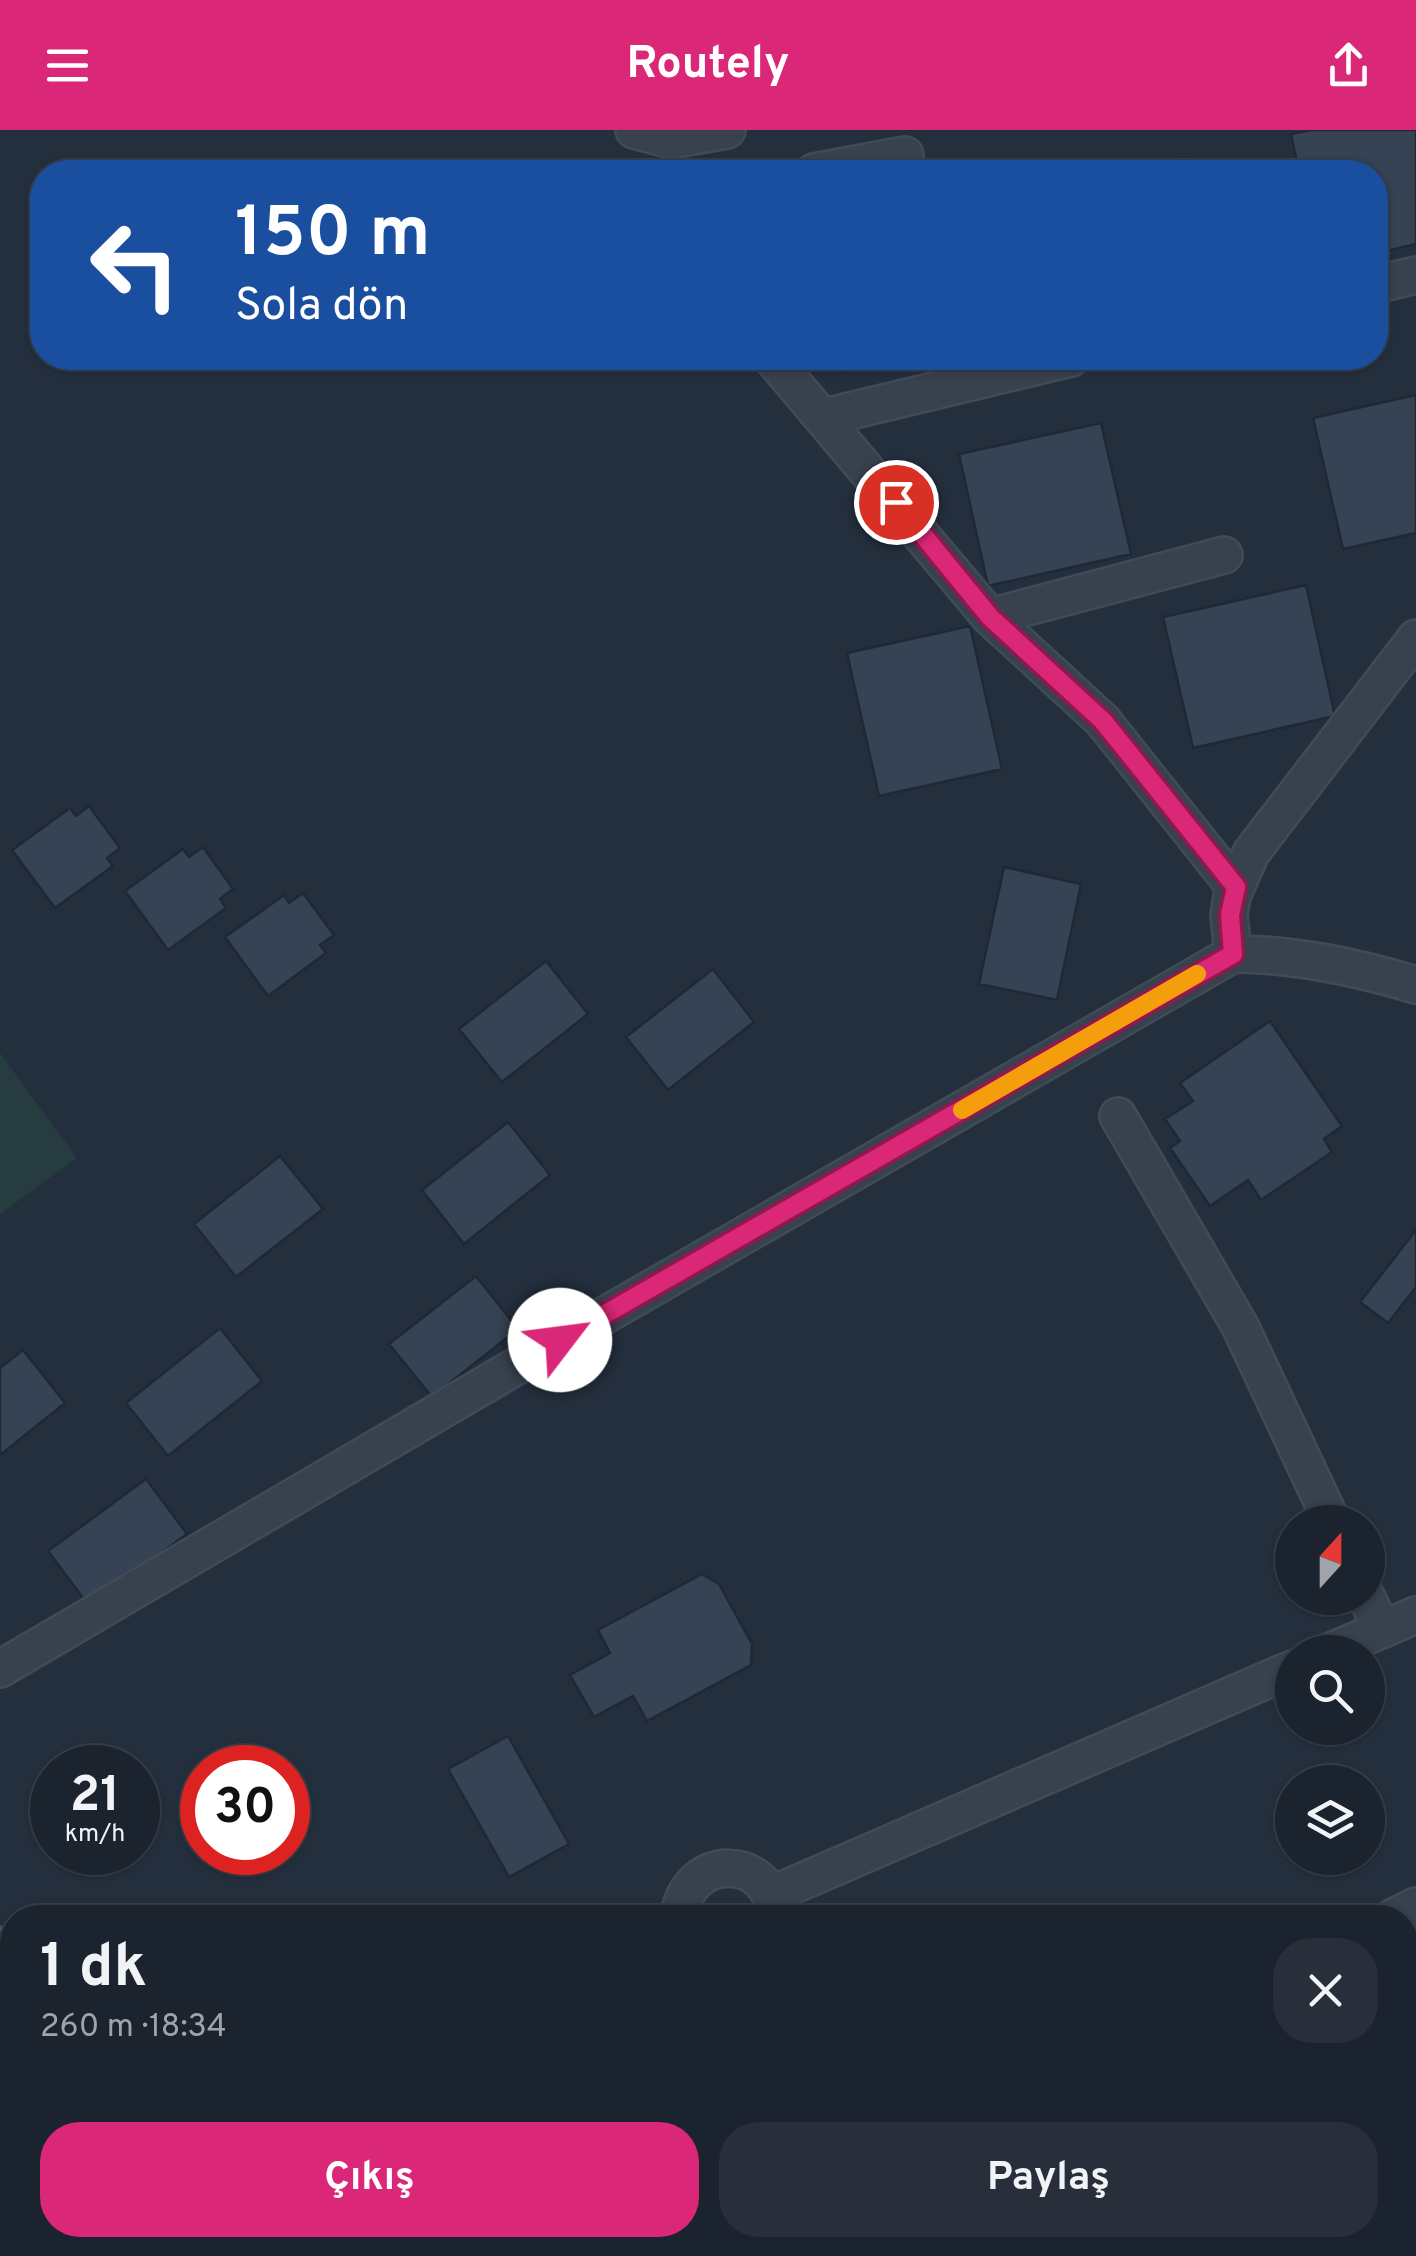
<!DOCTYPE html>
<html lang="tr">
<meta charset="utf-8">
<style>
:root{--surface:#1b232e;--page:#282f3a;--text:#f1f3f6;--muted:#a0a4aa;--line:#39404a;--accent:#db2777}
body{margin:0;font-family:Overpass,sans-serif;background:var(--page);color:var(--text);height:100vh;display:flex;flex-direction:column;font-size:38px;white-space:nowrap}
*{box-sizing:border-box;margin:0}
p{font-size:32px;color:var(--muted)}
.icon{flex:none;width:55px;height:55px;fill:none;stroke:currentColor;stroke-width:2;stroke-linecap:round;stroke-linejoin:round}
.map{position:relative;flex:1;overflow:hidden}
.drawer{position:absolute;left:0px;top:1775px;width:1418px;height:352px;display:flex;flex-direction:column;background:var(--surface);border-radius:40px 40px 0 0;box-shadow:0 2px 8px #0004,0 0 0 2px var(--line)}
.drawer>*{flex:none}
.banner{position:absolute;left:30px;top:30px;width:1358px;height:210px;border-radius:40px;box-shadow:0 2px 8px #0004,0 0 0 2px var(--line);background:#1a4fa0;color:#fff;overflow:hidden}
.needle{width:65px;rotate:21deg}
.fabs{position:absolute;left:1275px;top:1375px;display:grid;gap:20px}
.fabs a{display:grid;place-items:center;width:110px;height:110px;border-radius:50%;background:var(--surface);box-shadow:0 2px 8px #0004,0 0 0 2px var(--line);font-size:50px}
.speed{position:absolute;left:30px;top:1615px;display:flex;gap:20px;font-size:50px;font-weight:700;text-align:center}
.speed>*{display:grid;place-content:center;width:130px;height:130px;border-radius:50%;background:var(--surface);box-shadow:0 2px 8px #0004,0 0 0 2px var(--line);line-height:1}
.speed small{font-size:25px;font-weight:400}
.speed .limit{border:15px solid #d22;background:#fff;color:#111}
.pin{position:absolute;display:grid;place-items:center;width:85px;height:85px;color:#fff;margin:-42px;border:5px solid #fff;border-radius:50%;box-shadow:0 2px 10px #0007}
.me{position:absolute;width:110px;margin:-55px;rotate:60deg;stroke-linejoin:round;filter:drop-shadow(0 0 8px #0008)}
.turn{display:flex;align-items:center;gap:35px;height:210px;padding:0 40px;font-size:45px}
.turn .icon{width:130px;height:130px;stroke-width:2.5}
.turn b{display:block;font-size:70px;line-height:85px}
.round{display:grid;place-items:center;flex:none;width:105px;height:105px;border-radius:40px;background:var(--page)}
.head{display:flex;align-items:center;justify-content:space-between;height:170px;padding:0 40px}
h1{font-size:60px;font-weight:700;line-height:75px}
.button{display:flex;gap:20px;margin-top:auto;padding:20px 40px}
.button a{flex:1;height:115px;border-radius:40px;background:var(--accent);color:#fff;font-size:40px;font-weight:700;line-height:115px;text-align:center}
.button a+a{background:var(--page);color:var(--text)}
header{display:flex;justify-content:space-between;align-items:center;height:130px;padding:0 40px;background:var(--accent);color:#fff;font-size:45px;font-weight:700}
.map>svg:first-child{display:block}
.green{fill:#263c3f}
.building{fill:#364354;stroke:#1f2835;stroke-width:2.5}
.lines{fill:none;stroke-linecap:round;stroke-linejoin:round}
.minor-casing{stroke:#414a57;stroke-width:40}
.major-casing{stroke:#414a57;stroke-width:50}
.minor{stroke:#38414e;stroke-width:35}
.major{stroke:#56606e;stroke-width:45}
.route-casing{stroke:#8e194d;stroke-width:25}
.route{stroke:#db2777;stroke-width:18}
.slow{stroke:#f59e0b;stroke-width:18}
</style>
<header><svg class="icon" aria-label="menu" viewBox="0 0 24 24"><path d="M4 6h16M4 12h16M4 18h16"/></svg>Routely<svg class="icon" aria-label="share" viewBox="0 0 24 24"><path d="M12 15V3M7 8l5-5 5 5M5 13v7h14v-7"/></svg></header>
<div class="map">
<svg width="1416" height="2126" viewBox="0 0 1416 2126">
<rect width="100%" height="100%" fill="#242f3e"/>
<path class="green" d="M0,923L77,1028L0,1084Z"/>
<path class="building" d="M1311,0H1416V114L1375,124V42H1299L1291,4Z
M1188,28L1191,42H1119Z
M840,228H906L843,242Z
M1416,265V403L1343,419L1313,288Z
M1101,293L1131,424L988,456L959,324Z
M1306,455L1335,586L1193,618L1163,487Z
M970,496L1002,639L879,666L847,523Z
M89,676L120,718L107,728L113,736L55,778L12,720L70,678L76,686Z
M203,717L233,759L220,769L226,778L168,820L125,761L183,719L189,727Z
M1004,737L1081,754L1057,870L979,854Z
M303,763L334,805L320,815L326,823L268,866L225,807L284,765L289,773Z
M546,831L588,884L502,952L459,899Z
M713,839L754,892L668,960L626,907Z
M1270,891L1342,996L1324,1009L1332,1022L1261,1070L1248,1050L1210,1076L1170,1018L1180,1011L1165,989L1193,971L1180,953Z
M508,992L550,1045L464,1114L422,1060Z
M280,1026L323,1079L236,1147L194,1094Z
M1416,1100V1157L1388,1193L1360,1172Z
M476,1146L518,1199L432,1267L389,1214Z
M220,1198L262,1251L168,1326L126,1273Z
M23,1220L65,1273L0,1325V1238Z
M146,1349L187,1404L89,1476L48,1421Z
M702,1444L719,1454L752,1514L751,1535L647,1591L633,1566L594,1587L570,1545L610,1523L598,1500Z
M508,1606L569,1714L509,1747L448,1639Z
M610,2115H695L676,2126H617Z"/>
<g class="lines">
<defs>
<path id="minor" d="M634,0L671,10L727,0
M814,42L905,25
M1375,155L1416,145
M772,228L990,487L1103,591L1235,757
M825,287L1071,228
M990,487L1224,425
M1233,824L1229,785L1232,766L1251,723L1416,508
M1118,986L1240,1196L1332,1392
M1367,1468L1382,1500
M1329,1522L1416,1485
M0,1539L527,1230L1233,824C1296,824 1356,837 1416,855
M771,1765L1292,1539
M679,1788C686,1721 773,1723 775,1787
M1392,1788L1416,1776
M1405,2049L1416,2043
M867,2115L874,2126
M1259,2126L1280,2115"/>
<path id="major" d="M0,1820L12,1838
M0,1990L12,2008
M0,2061L12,2078
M39,2115L47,2126
M89,2115L96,2126
M210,2115L217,2126"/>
</defs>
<use href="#minor" class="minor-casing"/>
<use href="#major" class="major-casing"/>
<use href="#minor" class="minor"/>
<use href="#major" class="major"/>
</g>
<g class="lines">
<defs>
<path id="route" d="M560,1210L1233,824L1230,785L1236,757L1103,591L990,487L896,372"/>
</defs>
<use href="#route" class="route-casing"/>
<use href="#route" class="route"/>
<path class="slow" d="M962,980L1197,844"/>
</g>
</svg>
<div class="fabs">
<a><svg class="needle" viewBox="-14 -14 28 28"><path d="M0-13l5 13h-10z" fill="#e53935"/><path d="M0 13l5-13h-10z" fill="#a0a4aa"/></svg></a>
<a><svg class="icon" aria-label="search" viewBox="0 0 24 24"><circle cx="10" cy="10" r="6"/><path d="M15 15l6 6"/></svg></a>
<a><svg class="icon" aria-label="layers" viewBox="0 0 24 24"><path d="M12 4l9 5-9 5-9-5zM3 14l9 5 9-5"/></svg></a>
</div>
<div class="speed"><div>21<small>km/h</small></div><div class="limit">30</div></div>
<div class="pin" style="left:896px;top:372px;background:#d93025"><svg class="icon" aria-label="arrive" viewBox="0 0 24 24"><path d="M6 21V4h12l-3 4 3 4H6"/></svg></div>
<svg class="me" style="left:560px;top:1210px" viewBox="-20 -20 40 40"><circle r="19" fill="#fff"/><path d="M0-13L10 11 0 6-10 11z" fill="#db2777"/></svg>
<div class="banner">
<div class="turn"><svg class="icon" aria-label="left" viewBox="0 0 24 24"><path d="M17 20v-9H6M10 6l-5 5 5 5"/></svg><div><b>150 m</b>Sola dön</div></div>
</div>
<section class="drawer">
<div class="head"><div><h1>1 dk</h1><p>260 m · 18:34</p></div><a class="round"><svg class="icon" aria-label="close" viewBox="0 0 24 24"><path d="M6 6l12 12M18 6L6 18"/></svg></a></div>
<div class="button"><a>Çıkış</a><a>Paylaş</a></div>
</section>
</div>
